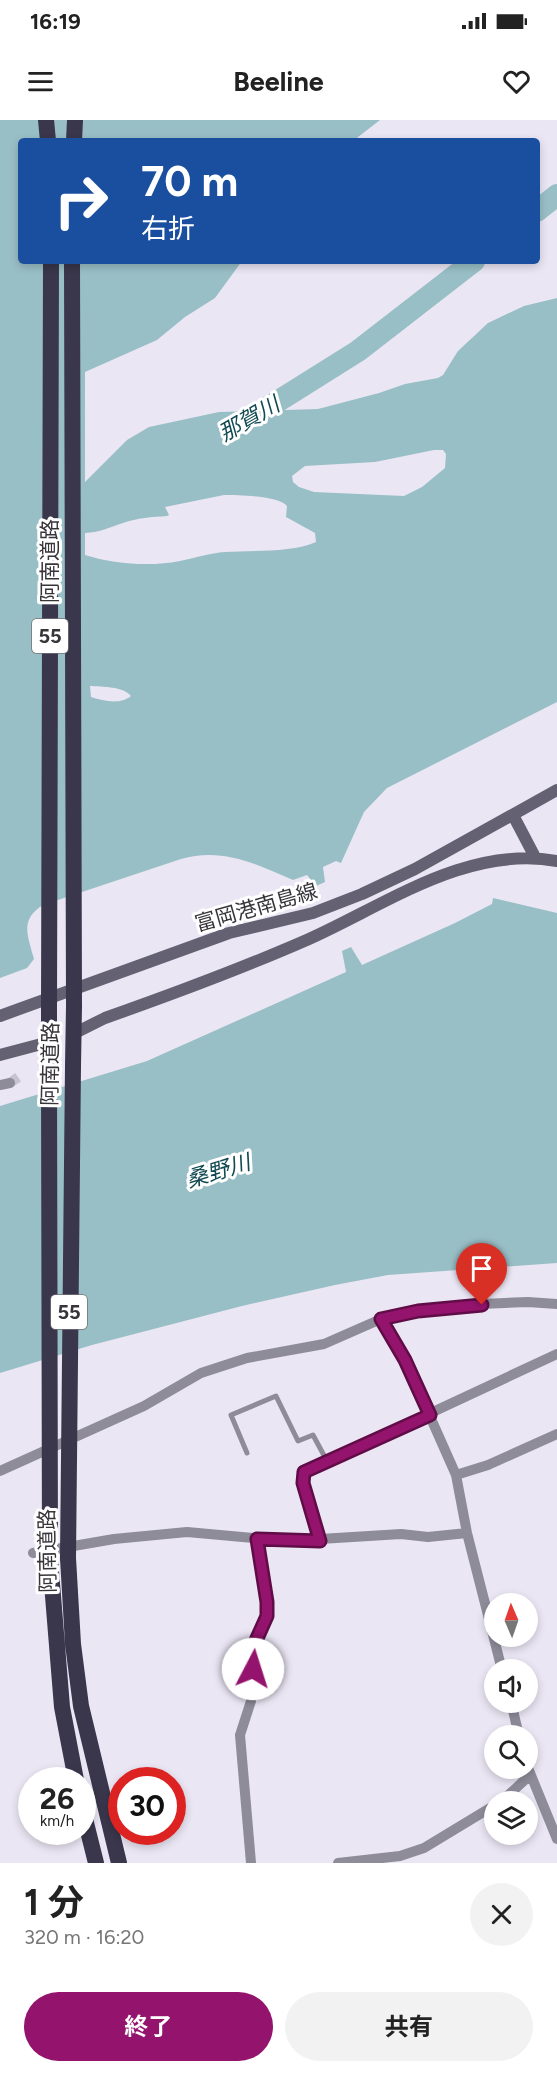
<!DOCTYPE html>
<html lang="ja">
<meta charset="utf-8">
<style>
:root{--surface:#fff;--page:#f2f2f2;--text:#222;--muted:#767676;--accent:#94136d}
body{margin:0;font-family:Figtree,"Noto Sans JP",sans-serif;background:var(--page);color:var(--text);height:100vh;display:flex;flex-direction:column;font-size:22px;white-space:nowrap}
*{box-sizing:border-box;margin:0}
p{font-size:20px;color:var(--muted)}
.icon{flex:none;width:33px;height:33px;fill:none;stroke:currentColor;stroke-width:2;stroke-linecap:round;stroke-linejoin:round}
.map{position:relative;height:1743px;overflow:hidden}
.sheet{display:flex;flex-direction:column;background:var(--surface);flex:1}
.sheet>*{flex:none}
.top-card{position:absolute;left:18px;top:18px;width:522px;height:126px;border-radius:6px;box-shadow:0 3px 9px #0003;background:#1a4fa0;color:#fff;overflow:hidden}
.needle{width:39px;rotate:358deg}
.fabs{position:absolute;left:484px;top:1473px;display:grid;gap:12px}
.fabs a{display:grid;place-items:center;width:54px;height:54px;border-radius:50%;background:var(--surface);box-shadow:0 3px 9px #0003;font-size:30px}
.speed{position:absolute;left:18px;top:1647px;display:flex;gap:12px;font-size:30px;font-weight:700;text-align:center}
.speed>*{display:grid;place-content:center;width:78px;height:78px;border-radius:50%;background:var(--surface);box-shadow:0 3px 9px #0003;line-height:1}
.speed small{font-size:15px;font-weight:400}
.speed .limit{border:9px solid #d22;background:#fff;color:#111}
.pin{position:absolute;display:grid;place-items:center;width:51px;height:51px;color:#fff;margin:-62px -26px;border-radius:50% 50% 50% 0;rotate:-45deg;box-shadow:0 0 6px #0007}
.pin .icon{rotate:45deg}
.me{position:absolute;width:66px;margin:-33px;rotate:5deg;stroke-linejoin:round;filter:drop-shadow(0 0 4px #0008)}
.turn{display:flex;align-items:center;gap:21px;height:126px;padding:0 24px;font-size:27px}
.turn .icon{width:78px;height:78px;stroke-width:2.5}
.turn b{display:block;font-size:42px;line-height:51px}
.round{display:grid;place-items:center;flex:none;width:63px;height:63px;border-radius:32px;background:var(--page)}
.headline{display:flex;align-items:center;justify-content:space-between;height:102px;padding:0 24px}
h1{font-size:36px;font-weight:700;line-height:45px}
.button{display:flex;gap:12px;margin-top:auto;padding:12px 24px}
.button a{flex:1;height:69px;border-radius:36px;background:var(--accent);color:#fff;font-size:24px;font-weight:700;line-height:69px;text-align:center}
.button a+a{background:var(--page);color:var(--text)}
.status{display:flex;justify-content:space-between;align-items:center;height:42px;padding:0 30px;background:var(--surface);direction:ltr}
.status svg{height:16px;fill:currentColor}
header{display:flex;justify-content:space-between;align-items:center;height:78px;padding:0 24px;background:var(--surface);font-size:27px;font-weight:700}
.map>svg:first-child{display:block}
.water{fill:#99bfc6;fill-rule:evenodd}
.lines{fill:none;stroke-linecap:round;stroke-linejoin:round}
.river{stroke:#99bfc6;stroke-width:22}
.minor-tunnel{stroke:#c7c3cf;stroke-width:10;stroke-dasharray:10 5;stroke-linecap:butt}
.service{stroke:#8e8c99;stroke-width:5}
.minor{stroke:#8e8c99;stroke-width:10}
.secondary{stroke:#646173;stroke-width:12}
.trunk{stroke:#3a364c;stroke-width:16}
.trunk-bridge{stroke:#3a364c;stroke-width:16}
.route-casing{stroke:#600c47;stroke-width:15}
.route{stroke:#94136d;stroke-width:10}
.labels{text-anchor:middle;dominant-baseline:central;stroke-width:6;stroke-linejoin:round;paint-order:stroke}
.shield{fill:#fff;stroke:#737275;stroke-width:1.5}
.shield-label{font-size:20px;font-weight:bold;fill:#37353a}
.street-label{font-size:21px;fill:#37353a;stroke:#fff}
.water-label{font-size:22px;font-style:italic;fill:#114a52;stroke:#fff}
</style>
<div class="status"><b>16:19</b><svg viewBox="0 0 49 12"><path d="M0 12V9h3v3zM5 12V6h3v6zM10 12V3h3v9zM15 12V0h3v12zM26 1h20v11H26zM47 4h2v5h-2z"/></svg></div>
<header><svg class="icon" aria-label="menu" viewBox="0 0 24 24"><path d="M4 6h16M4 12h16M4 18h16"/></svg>Beeline<svg class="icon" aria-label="heart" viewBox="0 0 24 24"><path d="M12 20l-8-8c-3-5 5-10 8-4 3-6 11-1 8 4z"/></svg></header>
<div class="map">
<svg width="557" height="1743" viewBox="0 0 557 1743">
<rect width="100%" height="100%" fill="#ebe6f4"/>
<path class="water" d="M0,0H380L353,21H21V141H242L215,178L185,197L157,220L85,252V362L127,320L149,307L219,292L318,289L379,273L405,264L438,258L443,255L458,231L488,203L524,186L557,178V582L387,668L364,692L341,743L336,741L323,747L325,762L316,766L307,755L293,760C256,744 222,727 181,739L43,785C19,800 28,816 34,839L27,848L0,858ZM434,330H443L446,334L445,348L422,367L404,376L314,372L299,367L293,362L292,356L305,346L375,342ZM224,375C238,375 279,376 287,386L286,397L315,413L316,422C292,433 252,430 225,432C210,433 195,438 180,441C150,447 114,444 85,435V413C101,412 108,408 123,403C137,398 152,397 167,396L169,395L165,387ZM90,566C102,567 123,566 131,576C120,585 104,581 91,577Z
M493,778L557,793V1143L388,1155L335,1165L242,1186L92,1225L0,1253V986L147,941L346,852L342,831L351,827L362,845L455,803L492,784Z"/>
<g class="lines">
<path class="river" d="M537,91L557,75
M240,305L358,231L474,141"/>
<path class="minor-tunnel" d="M10,963L21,955"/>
<path class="service" d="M247,1333L231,1295L276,1276L298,1321L313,1315L327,1341"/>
<path class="minor" d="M0,965L10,963
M381,1199L405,1240L456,1355L467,1413L502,1550
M0,1351L144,1286L201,1253L247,1238L324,1224L381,1199L418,1192L482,1184L528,1182L557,1184
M456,1355L488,1345L557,1314
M320,1421L303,1363L304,1352L557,1234
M33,1433L114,1419L187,1412L288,1421L401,1414L428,1417L467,1413
M511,1582L519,1616
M528,1648L557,1719
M501,1682L529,1656
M251,1743L240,1615L251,1581L254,1562V1525L267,1496V1482L257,1419
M338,1743L400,1736L424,1728L495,1685"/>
<path class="secondary" d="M513,695L535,737
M0,896L229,813L313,793L362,774L415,749L557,670
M73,914L105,898C173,874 243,848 309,819C387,784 467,725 557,741
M0,935L49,922"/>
<path class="trunk" d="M46,0L48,21
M74,21L75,0
M73,946L74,886
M49,952V891
M68,1438L73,1524L81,1586L119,1743
M50,1439L62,1587L76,1660
M82,1687L96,1743"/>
<path class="trunk-bridge" d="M72,141L74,886
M49,891L51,141
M49,952L50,1439
M68,1438L73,946"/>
</g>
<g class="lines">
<defs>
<path id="route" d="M253,1549L254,1525L267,1496V1482L257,1419L320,1421L303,1363L304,1352L430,1295L405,1240L381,1199L418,1191L482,1185"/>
</defs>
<use href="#route" class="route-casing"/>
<use href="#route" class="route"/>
</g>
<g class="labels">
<g class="shield">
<rect x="32" y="499" width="36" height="34" rx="4.5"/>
<rect x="51" y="1175" width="36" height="34" rx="4.5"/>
</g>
<g class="shield-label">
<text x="50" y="516">55</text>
<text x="69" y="1192">55</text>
</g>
<g class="street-label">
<text transform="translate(49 441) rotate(-90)">阿南道路</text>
<text transform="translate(256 787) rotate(-16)">富岡港南島線</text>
<text transform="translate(50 944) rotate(-89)">阿南道路</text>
<text transform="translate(47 1431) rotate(-91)">阿南道路</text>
</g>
<g class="water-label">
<text transform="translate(249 299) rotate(-30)">那賀川</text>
<text transform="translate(218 1051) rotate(-17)">桑野川</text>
</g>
</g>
</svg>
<div class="fabs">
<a><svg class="needle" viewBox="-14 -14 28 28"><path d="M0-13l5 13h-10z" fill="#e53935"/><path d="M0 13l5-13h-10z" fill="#767676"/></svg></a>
<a><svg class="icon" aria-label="sound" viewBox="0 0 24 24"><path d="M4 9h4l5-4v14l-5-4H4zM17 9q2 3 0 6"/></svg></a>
<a><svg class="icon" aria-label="search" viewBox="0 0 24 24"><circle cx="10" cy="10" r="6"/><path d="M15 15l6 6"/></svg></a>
<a><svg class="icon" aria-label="layers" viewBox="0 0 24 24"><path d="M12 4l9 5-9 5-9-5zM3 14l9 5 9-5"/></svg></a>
</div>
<div class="speed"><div>26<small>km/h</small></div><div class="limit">30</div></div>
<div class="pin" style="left:482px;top:1185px;background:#d93025"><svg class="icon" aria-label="arrive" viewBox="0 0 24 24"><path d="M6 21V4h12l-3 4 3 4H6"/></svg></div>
<svg class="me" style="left:253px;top:1549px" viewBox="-20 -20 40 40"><circle r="19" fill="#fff"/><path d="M0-13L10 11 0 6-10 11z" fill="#94136d"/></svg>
<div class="top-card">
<div class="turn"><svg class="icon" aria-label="right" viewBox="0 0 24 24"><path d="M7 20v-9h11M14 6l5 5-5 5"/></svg><div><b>70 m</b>右折</div></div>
</div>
</div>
<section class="sheet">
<div class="headline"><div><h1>1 分</h1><p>320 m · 16:20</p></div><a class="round"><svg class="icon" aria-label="close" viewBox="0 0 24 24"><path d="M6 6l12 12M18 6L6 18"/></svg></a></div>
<div class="button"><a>終了</a><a>共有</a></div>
</section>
